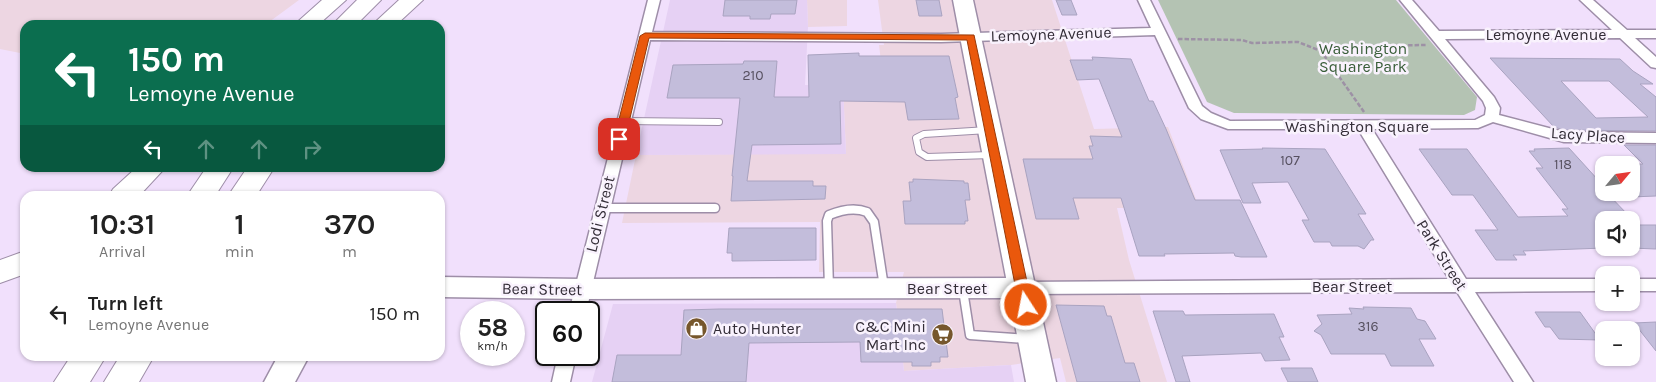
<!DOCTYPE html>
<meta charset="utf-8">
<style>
:root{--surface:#fff;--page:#f6f6f6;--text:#222;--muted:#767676}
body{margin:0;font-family:Karla,sans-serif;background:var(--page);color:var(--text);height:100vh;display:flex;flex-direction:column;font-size:19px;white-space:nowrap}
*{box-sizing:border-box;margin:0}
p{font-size:16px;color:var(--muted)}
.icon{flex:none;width:28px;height:28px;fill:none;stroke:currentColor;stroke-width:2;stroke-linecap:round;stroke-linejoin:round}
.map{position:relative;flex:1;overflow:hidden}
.drawer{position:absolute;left:20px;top:191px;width:425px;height:170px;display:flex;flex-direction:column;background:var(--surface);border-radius:15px;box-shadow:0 1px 4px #0004}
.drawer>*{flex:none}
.banner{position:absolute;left:20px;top:20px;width:425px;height:152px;border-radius:15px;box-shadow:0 1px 4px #0004;background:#0b6e4f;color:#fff;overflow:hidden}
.needle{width:32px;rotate:61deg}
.controls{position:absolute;left:1595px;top:156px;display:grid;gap:10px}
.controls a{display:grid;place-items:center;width:45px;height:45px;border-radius:10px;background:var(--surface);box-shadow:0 1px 4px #0004;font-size:25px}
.speed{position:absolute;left:460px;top:301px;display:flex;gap:10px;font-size:25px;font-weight:700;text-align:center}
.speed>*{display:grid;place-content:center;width:65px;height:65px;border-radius:50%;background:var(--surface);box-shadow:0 1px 4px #0004;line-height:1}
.speed small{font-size:12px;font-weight:400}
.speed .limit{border:2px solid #111;border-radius:8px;background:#fff;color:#111}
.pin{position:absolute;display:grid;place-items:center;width:42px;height:42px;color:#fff;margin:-21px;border-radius:10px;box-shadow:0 2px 8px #0006}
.me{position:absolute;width:55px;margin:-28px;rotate:349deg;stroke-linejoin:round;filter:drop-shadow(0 0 4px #0008)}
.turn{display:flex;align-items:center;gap:18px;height:105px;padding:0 25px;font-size:22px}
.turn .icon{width:65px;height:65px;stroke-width:2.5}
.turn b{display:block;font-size:35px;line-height:42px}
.lanes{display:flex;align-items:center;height:48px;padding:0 25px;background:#0003;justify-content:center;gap:25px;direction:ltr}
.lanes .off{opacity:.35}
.eta{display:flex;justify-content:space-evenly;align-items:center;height:85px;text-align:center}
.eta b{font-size:30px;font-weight:600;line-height:35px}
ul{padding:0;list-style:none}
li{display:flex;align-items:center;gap:15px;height:75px;padding:0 25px}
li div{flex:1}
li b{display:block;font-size:19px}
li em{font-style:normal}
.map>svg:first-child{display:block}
.commercial{fill:#edd6e2}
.built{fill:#e6d1f4}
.green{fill:#b4c3b3}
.building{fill:#c3bddb;stroke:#a9a3c0;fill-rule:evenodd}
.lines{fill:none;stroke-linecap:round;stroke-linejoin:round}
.service-far1-casing{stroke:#9e8ea8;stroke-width:8}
.service-casing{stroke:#9e8ea8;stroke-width:11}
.minor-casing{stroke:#9e8ea8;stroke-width:3}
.secondary-casing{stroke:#9e8ea8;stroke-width:3}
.primary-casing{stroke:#9e8ea8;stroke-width:3}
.motorway-casing{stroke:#9e8ea8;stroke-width:2}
.path{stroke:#9d91a5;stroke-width:2.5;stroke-dasharray:4.5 2;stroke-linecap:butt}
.service-far1{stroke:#fff;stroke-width:6}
.service{stroke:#fff;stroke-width:8}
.minor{fill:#fff;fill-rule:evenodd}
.secondary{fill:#fff;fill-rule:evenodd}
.primary{fill:#fff;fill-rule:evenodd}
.motorway{fill:#fff;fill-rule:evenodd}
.route{fill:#ea580c;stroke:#983908}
.labels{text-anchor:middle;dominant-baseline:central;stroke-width:5;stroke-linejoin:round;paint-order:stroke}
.number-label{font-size:14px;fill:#575160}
.street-label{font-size:16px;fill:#332d37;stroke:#f9f2fd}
.park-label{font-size:16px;fill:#385d38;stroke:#f9f2fd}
.poi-label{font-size:16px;fill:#332d37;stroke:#f9f2fd;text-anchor:end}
</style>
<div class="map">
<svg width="1656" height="382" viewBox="0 0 1656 382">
<rect width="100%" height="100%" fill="#f1e0fc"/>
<path class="commercial" d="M0,0H299L265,25H25V54L0,49Z
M807,0H847V26L808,27Z
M878,0H1052L1094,129L1168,127L1199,207L1117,208L1129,260L1167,382H1066L1060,358L1011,365L904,371L896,303L904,272H819L820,222L622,223L636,155L846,153L843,86H884L879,45H884Z"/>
<path class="built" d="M670,0H807L808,27L805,85L843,86L846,154L636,155Z
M896,303L904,371L1011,365L1014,382H592L613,304Z"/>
<path class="green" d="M1158,0H1396L1477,97L1475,110L1464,115L1234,113L1207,102Z"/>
<path class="building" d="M725,0H797L795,14H771L770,19H750V16H723Z
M916,0H939L942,16H919Z
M1056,0H1071L1077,15H1062Z
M859,53V56H949L958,97L955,98L959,119L908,120L905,102L840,101L841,144L752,145L747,181H813V186H826L825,199L731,201L733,176H732L740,98H667L673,65L743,64L744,61H777L774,97H809L808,55Z
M1092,57L1131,59L1149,101H1153L1166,129L1195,200H1240L1267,257H1241L1235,256L1234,253L1164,254L1165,256H1139L1121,198H1073L1079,219H1036L1023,159H1093L1089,146H1093L1090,136L1122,137L1099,79L1077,80L1070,60H1093Z
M1490,58L1620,59L1633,71L1653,84H1640L1656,97V131L1564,130L1554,127ZM1561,81H1609L1648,117L1596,118Z
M1624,145H1656V196L1631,197V164H1643Z
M1262,148L1325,149L1366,214H1358L1374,240H1371L1364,249L1358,246H1332L1330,242H1314L1302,220H1309L1288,182L1252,183L1261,203H1243L1220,150L1263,149Z
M1569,148L1599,181H1604V192H1606L1629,216L1604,217V248L1523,251L1526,255H1513L1517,260H1496L1475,230H1498L1473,195H1452L1419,149H1467L1518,217L1568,216L1562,209H1568L1536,168H1543L1529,151H1535L1534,149Z
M913,179L964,181V183H968L970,200H965L968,221H965V224H905L903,201H911L909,182H913Z
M1631,225H1656V249L1631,248Z
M729,228H816V260L732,261V253H727Z
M1056,305L1104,306L1107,316H1111L1125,363H1134L1140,382H1077Z
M1363,307L1411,308L1417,319L1425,321L1436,339H1419L1434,366H1391L1385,354H1331L1321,335L1314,331L1322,324L1317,315L1352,314L1349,308L1364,309Z
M719,309H942L948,357H940V362H931V366H912V362H861L860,342L749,343L746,382H612L617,355H681L684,310Z
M1153,311H1183L1185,315L1274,314L1284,337H1279L1290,360L1265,361L1261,353L1182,356L1190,382H1176Z
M1535,312H1580L1600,340L1559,339L1550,327H1545Z
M1656,322V351L1634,323Z
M1281,368H1312L1318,382H1288Z"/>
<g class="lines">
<defs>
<path id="service-far1" d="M623,121L719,122
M988,130L924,134L916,138L919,152L927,157L991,155"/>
<path id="service" d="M602,208H715
M829,288L827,221L829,215C841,210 855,207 867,212L874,222L884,287
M963,290L970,335L1027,339"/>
<path id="minor" d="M648,0H660L652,32L941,34L1151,28L1138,0H1150L1202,106L1211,113L1230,121L1475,120L1485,115L1486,108L1483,101L1400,0H1412L1439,31L1612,30L1580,0H1593L1627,30H1656V38H1635L1656,57V68L1651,67L1620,38L1445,39L1494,97L1500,108L1499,115L1564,132L1656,133V143L1564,142L1493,122L1478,128L1372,129L1466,279H1604V291L1475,292L1533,382H1514L1457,292L1022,294L1016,293L1014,288L1016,283L1022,282L1449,279L1358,129H1228L1201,119L1189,108L1155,35L941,42L650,40L586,312H569Z
M1631,279H1656V291H1631Z
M558,355H576L570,382H552Z"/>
<path id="secondary" d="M440,277L582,279L1022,278L1031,281L1034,288L1031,295L1022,298L582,299L440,297Z"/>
<path id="primary" d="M953,0H973L1056,382H1026Z
M278,356H309L295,382H264Z"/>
<path id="motorway" d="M322,0H346L318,25H294Z
M357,0H381L356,25H332Z
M399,0H423L396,25H372Z
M136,168H165L139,196H109L113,189Z
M206,168H233L215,196H187Z
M247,168H274L256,196H228Z
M25,251V274L0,283V260Z
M71,356H106L90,382H54Z
M120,356H154L139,382H104Z"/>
</defs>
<use href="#service-far1" class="service-far1-casing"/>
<use href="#service" class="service-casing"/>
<use href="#minor" class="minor-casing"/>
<use href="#secondary" class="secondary-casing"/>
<use href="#primary" class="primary-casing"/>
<use href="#motorway" class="motorway-casing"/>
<path class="path" d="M1178,39L1242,40L1252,43L1298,42L1321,51
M1364,112L1321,51L1345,50L1355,46L1426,45"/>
<use href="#service-far1" class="service-far1"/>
<use href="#service" class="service"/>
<use href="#minor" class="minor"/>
<use href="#secondary" class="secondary"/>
<use href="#primary" class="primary"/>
<use href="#motorway" class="motorway"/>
</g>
<path class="route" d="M645,33L974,35L1032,305L1030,308H1021L1019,305L967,40L649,38L625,139L619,142L614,139L640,36Z"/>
<defs>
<symbol id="shop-disc" viewBox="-11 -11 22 22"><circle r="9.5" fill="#76572c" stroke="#f9f2fd"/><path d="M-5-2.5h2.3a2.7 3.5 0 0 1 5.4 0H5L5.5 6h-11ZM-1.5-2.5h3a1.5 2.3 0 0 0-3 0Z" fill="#fff"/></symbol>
<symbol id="supermarket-disc" viewBox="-11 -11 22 22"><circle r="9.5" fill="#76572c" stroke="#f9f2fd"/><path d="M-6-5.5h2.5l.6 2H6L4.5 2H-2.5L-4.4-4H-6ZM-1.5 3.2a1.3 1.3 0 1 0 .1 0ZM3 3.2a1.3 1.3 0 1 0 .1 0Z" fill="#fff"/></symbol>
</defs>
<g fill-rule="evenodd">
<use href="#shop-disc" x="684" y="316" width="25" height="25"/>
<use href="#supermarket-disc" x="930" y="322" width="25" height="25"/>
</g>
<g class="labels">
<g class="number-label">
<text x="753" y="75">210</text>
<text x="1290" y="160">107</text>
<text x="1563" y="164">118</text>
<text x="1368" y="326">316</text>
</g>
<g class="street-label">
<text transform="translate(1051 34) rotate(-2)">Lemoyne Avenue</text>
<text x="1546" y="34">Lemoyne Avenue</text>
<text x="1357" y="126">Washington Square</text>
<text transform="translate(1588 135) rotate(4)">Lacy Place</text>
<text transform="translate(600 214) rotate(-76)">Lodi Street</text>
<text transform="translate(1442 255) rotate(58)">Park Street</text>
<text x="1352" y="286">Bear Street</text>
<text x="947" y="288">Bear Street</text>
<text transform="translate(542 289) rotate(1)">Bear Street</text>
</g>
<g class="park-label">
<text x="1363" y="48">Washington<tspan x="1363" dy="18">Square Park</tspan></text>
</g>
<g class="poi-label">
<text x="926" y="326">C&amp;C Mini<tspan x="926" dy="18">Mart Inc</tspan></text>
<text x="713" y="328" text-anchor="start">Auto Hunter</text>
</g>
</g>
</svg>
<div class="controls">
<a><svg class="needle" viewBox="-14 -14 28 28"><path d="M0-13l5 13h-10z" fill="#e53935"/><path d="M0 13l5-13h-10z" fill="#767676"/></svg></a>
<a><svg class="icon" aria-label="sound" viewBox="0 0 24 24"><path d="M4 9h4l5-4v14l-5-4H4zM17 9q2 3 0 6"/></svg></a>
<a>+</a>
<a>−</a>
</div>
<div class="speed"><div>58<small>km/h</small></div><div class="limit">60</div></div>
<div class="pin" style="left:619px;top:139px;background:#d93025"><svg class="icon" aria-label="arrive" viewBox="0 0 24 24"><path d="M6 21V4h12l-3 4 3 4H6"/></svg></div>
<svg class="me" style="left:1026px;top:305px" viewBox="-20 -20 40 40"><circle r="17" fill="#ea580c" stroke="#fff" stroke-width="3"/><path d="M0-11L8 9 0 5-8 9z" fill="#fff"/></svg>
<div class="banner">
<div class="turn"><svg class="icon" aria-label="left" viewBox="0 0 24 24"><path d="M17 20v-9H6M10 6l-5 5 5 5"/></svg><div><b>150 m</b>Lemoyne Avenue</div></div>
<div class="lanes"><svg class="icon" aria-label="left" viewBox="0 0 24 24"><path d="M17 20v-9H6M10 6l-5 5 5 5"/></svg><svg class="icon off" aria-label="ahead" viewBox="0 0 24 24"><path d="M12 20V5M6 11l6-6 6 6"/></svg><svg class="icon off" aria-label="ahead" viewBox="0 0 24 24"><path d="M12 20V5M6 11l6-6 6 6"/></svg><svg class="icon off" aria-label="right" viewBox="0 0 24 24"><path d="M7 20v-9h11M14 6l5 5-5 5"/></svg></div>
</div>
<section class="drawer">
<div class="eta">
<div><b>10:31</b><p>Arrival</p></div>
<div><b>1</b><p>min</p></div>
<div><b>370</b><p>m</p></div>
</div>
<ul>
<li><svg class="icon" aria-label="left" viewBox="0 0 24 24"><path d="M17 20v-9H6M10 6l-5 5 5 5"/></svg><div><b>Turn left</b><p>Lemoyne Avenue</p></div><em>150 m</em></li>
</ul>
</section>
</div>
